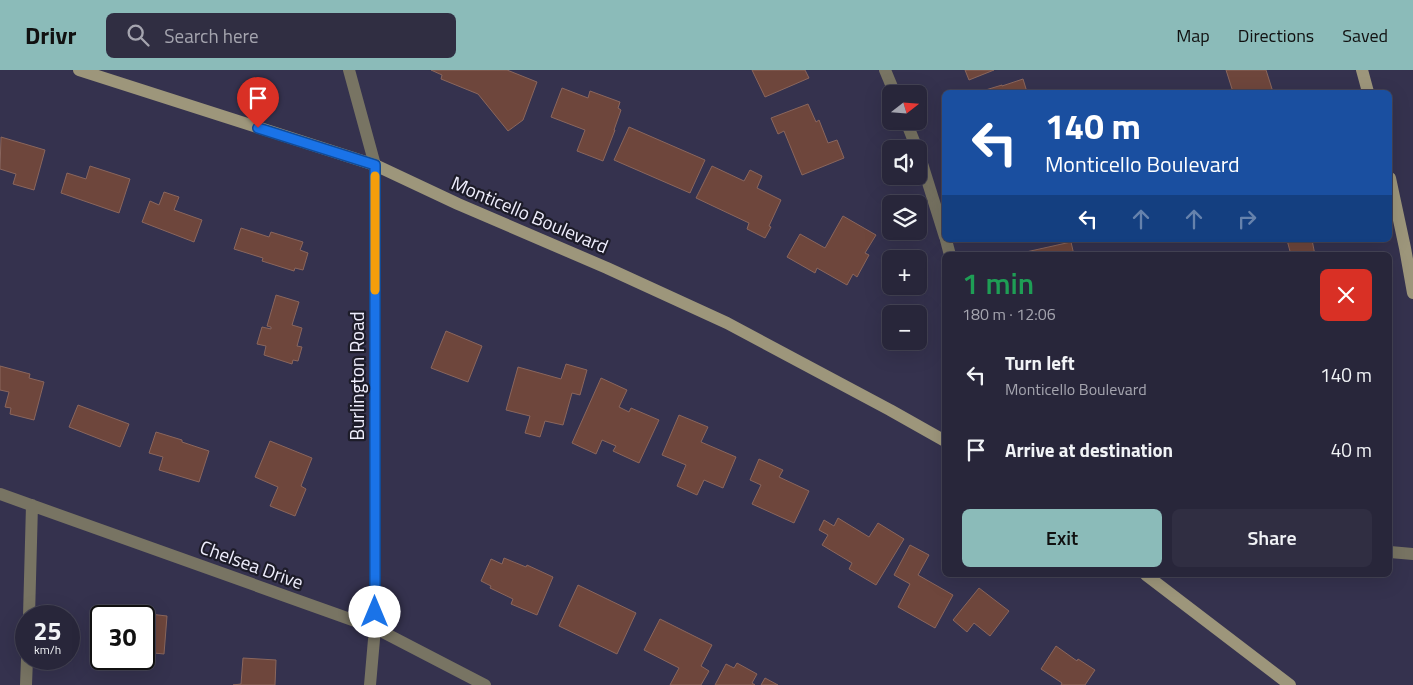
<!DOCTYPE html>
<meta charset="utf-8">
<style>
:root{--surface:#28263a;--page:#302e42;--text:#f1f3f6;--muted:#a5a5af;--line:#444354;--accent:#8bbbb9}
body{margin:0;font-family:"Titillium Web",sans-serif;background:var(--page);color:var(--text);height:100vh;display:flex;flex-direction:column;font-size:19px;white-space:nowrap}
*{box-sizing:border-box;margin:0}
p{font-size:16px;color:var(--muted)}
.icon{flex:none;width:28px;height:28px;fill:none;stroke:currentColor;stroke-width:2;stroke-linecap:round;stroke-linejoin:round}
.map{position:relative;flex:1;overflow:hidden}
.drawer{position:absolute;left:942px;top:182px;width:450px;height:325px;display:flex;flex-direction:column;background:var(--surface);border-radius:8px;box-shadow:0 5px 20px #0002,0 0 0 1px var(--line)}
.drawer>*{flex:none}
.top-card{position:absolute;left:942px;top:20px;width:450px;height:152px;border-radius:8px;box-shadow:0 5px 20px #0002,0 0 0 1px var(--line);background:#1a4fa0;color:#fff;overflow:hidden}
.needle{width:32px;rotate:73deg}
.fabs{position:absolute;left:882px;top:15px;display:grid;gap:10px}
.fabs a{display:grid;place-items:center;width:45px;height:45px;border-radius:8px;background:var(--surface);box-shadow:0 5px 20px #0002,0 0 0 1px var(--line);font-size:25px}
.speed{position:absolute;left:15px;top:535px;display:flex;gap:10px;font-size:25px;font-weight:700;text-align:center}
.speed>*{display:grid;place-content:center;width:65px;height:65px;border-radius:50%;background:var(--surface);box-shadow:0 5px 20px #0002,0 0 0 1px var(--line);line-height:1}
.speed small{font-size:12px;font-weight:400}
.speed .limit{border:2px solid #111;border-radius:8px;background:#fff;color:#111}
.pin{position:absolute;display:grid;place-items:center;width:42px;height:42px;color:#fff;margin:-51px -21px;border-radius:50% 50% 50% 0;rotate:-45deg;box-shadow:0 0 5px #0007}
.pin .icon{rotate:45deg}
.me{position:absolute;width:55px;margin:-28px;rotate:0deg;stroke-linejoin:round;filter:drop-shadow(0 0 4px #0008)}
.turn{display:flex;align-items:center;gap:18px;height:105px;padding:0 20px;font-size:22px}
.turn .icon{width:65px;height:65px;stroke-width:2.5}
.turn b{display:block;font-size:35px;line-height:42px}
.lanes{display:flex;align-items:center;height:48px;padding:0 20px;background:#0003;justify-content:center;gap:25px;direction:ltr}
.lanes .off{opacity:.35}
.round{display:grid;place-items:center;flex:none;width:52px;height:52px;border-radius:8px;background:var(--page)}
.head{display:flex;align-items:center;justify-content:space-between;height:85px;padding:0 20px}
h1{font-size:30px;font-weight:600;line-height:38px;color:#1e9e55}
.cta{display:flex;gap:10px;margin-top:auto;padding:10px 20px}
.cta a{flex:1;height:58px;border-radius:8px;background:var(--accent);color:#111;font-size:20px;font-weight:600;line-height:58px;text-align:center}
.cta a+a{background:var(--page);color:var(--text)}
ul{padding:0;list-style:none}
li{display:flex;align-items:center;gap:15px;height:75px;padding:0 20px}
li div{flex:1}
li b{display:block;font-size:19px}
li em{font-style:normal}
header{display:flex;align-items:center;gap:30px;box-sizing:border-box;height:70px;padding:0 25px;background:var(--accent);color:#111}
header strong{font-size:24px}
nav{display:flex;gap:28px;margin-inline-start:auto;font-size:18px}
.search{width:350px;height:45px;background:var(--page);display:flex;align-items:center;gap:12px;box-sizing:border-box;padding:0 18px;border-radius:8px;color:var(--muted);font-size:19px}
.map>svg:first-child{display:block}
.building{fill:#6e463c;stroke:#8a665d}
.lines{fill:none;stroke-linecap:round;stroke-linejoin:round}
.street{stroke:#787463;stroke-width:12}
.secondary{stroke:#9d967b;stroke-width:12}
.route-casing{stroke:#114b97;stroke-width:12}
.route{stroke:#1a73e8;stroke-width:9}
.slow{stroke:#f59e0b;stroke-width:9}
.labels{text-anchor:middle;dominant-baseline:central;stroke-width:4.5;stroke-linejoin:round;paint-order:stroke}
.street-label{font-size:19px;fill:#efeefd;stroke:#1d1c29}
</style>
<header>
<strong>Drivr</strong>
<div class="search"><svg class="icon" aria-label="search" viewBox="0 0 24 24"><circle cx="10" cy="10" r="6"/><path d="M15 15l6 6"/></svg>Search here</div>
<nav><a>Map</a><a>Directions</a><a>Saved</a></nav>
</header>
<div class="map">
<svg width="1413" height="615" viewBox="0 0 1413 615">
<rect width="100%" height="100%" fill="#35324e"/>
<path class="building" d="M431,0H507L537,12L523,50L508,61L478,24L441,9L442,5Z
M752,0H805L809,8L765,27Z
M965,0H994L969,10Z
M1226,0H1266L1273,22H1233Z
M1023,9L1027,22H979L1002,15V16Z
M562,18L588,28L590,21L620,32L618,38L621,40L614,60H615L603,91L577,81L585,60L551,47Z
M808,34L816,52L819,50L828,73L837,70L844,88L802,105L784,61L778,64L771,48Z
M629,57L705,90L690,123L614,90Z
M1,67L45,80L34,120L13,114L16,104L0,99Z
M90,96L130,109L119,143L61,123L67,103L86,109Z
M712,96L744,111L750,100L762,106L757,118L781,130L769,156L771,157L765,168L747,159L749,153L696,128Z
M164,122L179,127L174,140L202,150L194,172L142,152L150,131L159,135Z
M843,146L876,165L865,183L869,185L857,207L853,204L847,215L817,198L815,203L787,187L800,164L825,178Z
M241,158L269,167L271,162L303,172L300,180L308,183L303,200L295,198L294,201L262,191L263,188L234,179Z
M1287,170H1312L1315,185H1291Z
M1071,172L1074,185H1027L1026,182Z
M276,225L299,232L292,255L302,258L297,276L302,277L298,291L293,290L292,294L264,285L266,276L257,274L262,257L271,259V257L267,256Z
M446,261L482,276L468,312L431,298Z
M566,294L587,300L580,325L572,323L563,355L545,351L540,367L525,363L530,346L506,340L518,297L561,309Z
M0,296L30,304L29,308L44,312L34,350L10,344L11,338L5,337L9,322L0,320Z
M601,308L627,320L619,337L629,342L631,338L659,350L639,393L613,381L616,376L602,370L596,384L572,373Z
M78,335L129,354L120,377L69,357Z
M679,345L708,357L701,372L736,387L723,418L704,410L697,425L677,416L686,395L662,385Z
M156,362L182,370V372L209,381L199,412L159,400L163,387L149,383Z
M270,371L312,388L301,416L306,419L295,446L270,436L278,417L255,407Z
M759,389L783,400L779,407L809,421L794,453L752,434L761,415L750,410Z
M838,448L869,467L878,453L904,469L876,515L849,499L852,493L822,475L828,465L819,460L824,450L834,456Z
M910,475L929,485L918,505L953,525L935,558L898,537L910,514L894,505Z
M504,488L526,497L527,495L553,507L537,545L511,534L513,529L490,518L491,516L481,511L491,489L502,494Z
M578,515L636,543L617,584L559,556Z
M979,518L1009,541L990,566L974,553L967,562L953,550Z
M141,543L167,546L164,584L144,582V546H140Z
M660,549L712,575L701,596L709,601L701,615H670L679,598L644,580Z
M1056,576L1077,591L1078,589L1095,600L1085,615H1061L1062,613L1041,599Z
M243,588L276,590L275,615H233L241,614Z
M737,593L757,604L752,613L755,615H715L726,594L734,598Z
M765,608L778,615H761Z"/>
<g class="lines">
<path class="street" d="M349,0L375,95V558L370,615
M885,0L895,24
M906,51L917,79
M919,84L945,167
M946,170L950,185
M0,424L375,558L485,615
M1390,482L1413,484
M29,546L32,435
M26,615L27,589"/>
<path class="secondary" d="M79,0L375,95L458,134L607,198L727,253L890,340L945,371
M1362,0L1368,22
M1390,108L1405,178L1413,223
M1146,505L1290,615"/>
</g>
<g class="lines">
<defs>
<path id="route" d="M258,58L375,95V542"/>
</defs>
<use href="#route" class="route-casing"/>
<use href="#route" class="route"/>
<path class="slow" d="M375,220V106"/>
</g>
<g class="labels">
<g class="street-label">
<text transform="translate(530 144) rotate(23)">Monticello Boulevard</text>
<text transform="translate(356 306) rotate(-90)">Burlington Road</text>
<text transform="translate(252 494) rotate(20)">Chelsea Drive</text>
</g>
</g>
</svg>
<div class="fabs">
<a><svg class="needle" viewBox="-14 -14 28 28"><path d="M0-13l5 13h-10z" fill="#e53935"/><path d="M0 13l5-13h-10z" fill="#a5a5af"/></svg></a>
<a><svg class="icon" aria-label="sound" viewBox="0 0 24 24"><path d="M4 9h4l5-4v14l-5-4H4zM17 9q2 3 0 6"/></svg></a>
<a><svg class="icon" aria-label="layers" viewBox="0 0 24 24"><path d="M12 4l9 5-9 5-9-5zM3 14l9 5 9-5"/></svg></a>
<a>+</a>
<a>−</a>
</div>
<div class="speed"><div>25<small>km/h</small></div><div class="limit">30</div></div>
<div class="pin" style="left:258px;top:58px;background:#d93025"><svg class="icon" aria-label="arrive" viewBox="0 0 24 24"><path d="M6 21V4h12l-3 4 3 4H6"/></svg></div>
<svg class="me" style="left:375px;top:542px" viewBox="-20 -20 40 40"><circle r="19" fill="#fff"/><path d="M0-13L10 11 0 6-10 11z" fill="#1a73e8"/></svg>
<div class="top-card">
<div class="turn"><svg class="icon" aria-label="left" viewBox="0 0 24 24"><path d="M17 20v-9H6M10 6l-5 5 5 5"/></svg><div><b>140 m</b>Monticello Boulevard</div></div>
<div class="lanes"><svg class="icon" aria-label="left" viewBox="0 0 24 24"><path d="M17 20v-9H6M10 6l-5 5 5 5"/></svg><svg class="icon off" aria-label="ahead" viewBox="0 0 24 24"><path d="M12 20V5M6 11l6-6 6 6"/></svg><svg class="icon off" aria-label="ahead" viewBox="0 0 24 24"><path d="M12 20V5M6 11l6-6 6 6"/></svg><svg class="icon off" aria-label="right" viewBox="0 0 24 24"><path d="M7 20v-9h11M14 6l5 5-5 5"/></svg></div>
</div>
<section class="drawer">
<div class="head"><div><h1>1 min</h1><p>180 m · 12:06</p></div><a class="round" style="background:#d93025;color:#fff"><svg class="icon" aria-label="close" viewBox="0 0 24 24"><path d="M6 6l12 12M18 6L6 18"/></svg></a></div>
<ul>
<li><svg class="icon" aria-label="left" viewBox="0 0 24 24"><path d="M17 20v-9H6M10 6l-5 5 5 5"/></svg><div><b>Turn left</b><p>Monticello Boulevard</p></div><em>140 m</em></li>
<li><svg class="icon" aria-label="arrive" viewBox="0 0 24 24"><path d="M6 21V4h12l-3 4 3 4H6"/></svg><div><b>Arrive at destination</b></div><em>40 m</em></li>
</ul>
<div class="cta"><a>Exit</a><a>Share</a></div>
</section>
</div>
